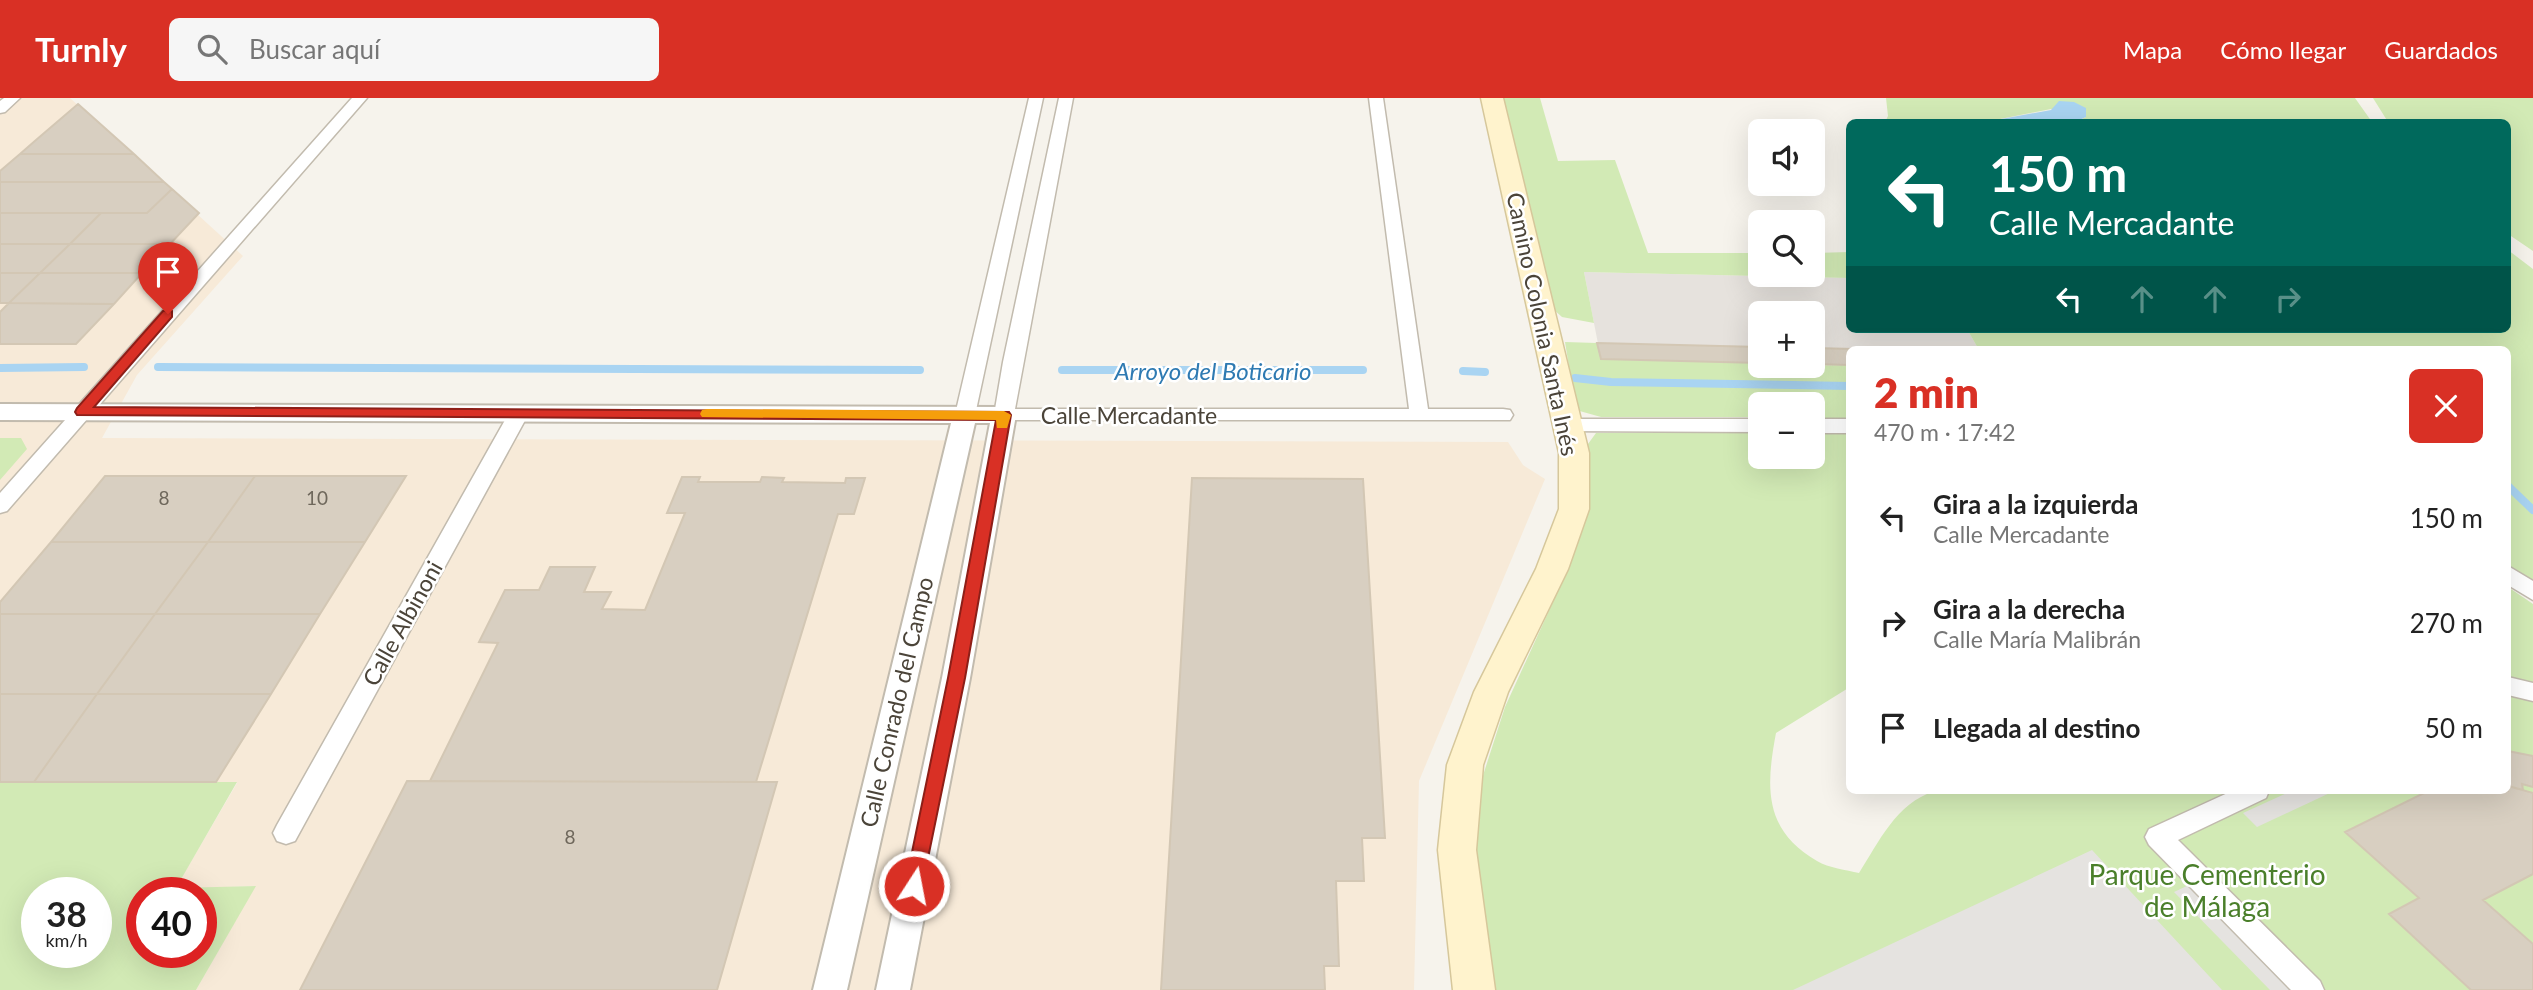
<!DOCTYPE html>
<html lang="es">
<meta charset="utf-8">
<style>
:root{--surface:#fff;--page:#f6f6f6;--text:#222;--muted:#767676;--accent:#d93025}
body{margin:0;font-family:Lato,sans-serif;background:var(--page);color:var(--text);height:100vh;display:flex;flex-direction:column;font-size:26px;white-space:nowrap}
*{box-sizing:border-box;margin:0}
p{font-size:23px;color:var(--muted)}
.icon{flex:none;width:38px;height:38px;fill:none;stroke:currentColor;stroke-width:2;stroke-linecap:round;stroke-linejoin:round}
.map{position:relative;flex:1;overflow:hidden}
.drawer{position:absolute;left:1846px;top:248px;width:665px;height:448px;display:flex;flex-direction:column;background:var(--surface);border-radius:10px;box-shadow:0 7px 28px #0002}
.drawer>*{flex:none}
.guide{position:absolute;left:1846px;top:21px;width:665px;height:214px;border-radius:10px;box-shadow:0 7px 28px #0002;background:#00695c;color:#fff;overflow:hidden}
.tools{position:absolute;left:1748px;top:21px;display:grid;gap:14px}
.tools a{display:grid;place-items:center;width:77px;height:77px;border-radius:10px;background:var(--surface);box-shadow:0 7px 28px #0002;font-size:35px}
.speed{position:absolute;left:21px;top:779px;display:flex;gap:14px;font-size:35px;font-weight:700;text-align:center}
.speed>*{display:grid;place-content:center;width:91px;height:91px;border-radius:50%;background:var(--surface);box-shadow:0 7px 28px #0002;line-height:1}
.speed small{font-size:18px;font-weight:400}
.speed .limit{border:10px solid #d22;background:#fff;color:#111}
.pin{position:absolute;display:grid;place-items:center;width:60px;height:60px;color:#fff;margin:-72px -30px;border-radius:50% 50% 50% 0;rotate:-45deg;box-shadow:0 0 7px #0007}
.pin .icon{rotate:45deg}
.me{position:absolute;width:77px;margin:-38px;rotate:11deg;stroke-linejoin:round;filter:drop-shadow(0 0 5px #0008)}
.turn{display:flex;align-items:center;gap:24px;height:147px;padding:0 28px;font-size:32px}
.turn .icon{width:91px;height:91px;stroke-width:2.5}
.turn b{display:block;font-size:49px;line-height:60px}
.lanes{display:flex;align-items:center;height:66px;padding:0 28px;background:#0003;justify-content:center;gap:35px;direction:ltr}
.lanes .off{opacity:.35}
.round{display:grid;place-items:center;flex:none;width:74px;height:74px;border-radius:10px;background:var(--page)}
.head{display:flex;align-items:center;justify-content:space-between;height:119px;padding:0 28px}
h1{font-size:42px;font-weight:800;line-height:52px;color:var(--accent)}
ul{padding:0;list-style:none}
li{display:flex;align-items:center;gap:21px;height:105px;padding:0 28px}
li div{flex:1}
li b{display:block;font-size:26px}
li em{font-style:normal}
header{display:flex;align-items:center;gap:42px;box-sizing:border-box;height:98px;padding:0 35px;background:var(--accent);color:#fff}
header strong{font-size:33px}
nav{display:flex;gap:38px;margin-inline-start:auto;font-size:24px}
.search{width:490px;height:63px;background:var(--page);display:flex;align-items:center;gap:18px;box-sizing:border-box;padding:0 24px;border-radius:10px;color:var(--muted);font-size:26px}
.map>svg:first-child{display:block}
.commercial{fill:#f7ead8}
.industrial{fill:#e6e2dd}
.green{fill:#d2eab5;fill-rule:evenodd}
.parking{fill:#e5e3e0}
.water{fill:#a9d4f2}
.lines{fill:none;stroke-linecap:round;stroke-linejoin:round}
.stream{stroke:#a9d4f2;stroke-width:8}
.building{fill:#d8cfc1;stroke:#d3c7b4;stroke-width:2}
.minor-casing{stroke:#c2bbae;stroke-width:3}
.tertiary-casing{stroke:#c2bbae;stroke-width:4}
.secondary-casing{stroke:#d6c79b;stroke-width:3}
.minor{fill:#fff;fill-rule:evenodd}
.tertiary{fill:#fff;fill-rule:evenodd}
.secondary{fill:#fff3cd;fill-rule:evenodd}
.route{fill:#d93025;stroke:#8d1f18;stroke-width:2}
.slow{fill:#f59e0b}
.labels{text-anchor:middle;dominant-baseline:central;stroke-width:5;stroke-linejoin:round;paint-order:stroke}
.number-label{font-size:19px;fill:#6e675b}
.street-label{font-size:23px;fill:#4b4439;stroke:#fff}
.water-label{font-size:24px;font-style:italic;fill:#2e7ab2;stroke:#fff}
.near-park-label{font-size:28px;fill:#4a7f2a;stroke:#fff}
</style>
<header>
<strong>Turnly</strong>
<div class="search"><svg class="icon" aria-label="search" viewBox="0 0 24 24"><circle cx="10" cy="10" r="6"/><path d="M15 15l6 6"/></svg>Buscar aquí</div>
<nav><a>Mapa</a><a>Cómo llegar</a><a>Guardados</a></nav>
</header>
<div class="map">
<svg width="2533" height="892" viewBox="0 0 2533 892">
<rect width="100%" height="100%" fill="#f6f3ec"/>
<path class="commercial" d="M0,0H70L243,158L137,277L102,340L1508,344L1523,367L1545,381L1419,683L1414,892H196L255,788L175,791L237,685L0,684Z"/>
<path class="industrial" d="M1584,174L1850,180V231H1967L1979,252H1850V267L1813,266V215H1760V265L1601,261Z"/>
<path class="green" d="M1501,0H1540L1558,63L1615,62L1648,155H1760V177H1813V155L1850,154V180L1584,174L1594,225L1562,219L1553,211Z
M1886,0H2355L2372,24H2075L2086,19L2051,11L1985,24H1885L1888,18Z
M2373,0H2533V153L2508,136V24H2388Z
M2508,152L2533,171V483L2508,469V252H1979L1967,231H2508Z
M1565,244L1597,245L1601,261L1760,265V268L1850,267V320H1813V306H1760V319H1601L1576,312Z
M1596,335H1760V359H1813V335H1850V589L1776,635C1766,688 1763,732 1817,763C1829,770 1846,772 1859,775C1879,744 1896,705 1935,693H2508V489L2533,506V892H1494L1472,766L1478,693L1505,609L1568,471L1587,418L1588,346Z
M0,340H21L27,351L0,382Z
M0,684H237L176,790L256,788L196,892H0ZM96,794V854H37V794ZM201,794V854H142V794Z"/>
<path class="parking" d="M2291,693H2334L2257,729L2243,715Z
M2092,752L2222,892H1793Z
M2189,787L2293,892H2270L2174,794Z"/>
<path class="water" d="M2059,3L2074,4L2086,10V19L2075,24H1985L2051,12Z"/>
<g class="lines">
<path class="stream" d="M158,269L920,272
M0,270L84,269
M1062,272H1363
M1463,273L1485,274
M1575,280L1611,284L1850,288
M2508,388L2533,412"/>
</g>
<path class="building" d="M78,6L134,56H20L36,42Z
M20,56H134L164,84H0V73Z
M0,84H164L172,91L147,115H0Z
M172,91L199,115L170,146H70L101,115H147Z
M0,115H101L70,146H0Z
M0,146H70L40,175H0Z
M70,146H170L142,175H40Z
M0,175H40L9,205H0Z
M40,175H142L114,206L9,205Z
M9,205L97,206H114L76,246H0V214Z
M1597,245L1760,249V265L1601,261Z
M1813,250L1895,252H1850V267L1813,266Z
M105,378H255L208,444H51Z
M255,378H406L365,444H208Z
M682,379H700L698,384H760L762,379L784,380L782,384L845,385L846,380H865L854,416H838L756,684L430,683L498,545L479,544L505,492H539L550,469H595L584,494H611L602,511L645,512L685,415H667Z
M1192,380L1363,381L1385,740H1362L1364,783H1336L1339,868H1324L1325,892H1161Z
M51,444H208L155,516H0V504Z
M208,444H365L320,516H155Z
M0,516H155L97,596H0Z
M155,516H320L271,596H97Z
M0,596H97L34,684H0Z
M97,596H271L216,684H34Z
M2508,653L2533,658V689L2522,686L2523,692L2508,688Z
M407,683L777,684L717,892H300Z
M2508,688L2533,695V776L2483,802L2533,846V892H2471L2389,816L2419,800L2345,734L2428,693H2508Z"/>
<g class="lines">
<defs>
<path id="minor" d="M4,0H20L5,14L0,15V3Z
M352,0H367L7,413L0,415V395Z
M1029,0H1043L975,317L972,322H958L955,317Z
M1059,0H1073L1015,311H1409L1369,0H1383L1428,311H1503L1510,312L1513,317L1510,322H997L994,317L1003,264Z
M519,309L526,310L529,315L295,743L286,746L277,743L273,735L277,727L509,315L512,310Z
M1568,321H1760V334L1561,333L1558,328L1561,323Z
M1813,321H1850V335H1813Z
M2508,468L2533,483V502L2508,487Z
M2508,579L2533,585V603L2508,597Z
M2232,693H2269L2266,700L2178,742L2320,883L2324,892H2291L2149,747L2145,739L2149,731Z"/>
<path id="tertiary" d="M0,306L1004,309L1012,311L1016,317L970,580L910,892H876L942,580L990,325H975L847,892H813L951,325L0,322Z"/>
<path id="secondary" d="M1481,0H1503L1589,355V411L1568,471L1508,594L1483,667L1476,752L1495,892H1453L1438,752L1447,667L1474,594L1536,471L1559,411V355Z"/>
</defs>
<use href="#minor" class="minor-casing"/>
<use href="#tertiary" class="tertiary-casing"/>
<use href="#secondary" class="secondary-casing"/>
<use href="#minor" class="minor"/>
<use href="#tertiary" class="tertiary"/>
<use href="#secondary" class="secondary"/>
</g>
<path class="route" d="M168,212L172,213V219L94,309L1009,314L1011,317L965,580L921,794L914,797L907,794L905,788L948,580L996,322L77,317L75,314L77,310L163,213Z"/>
<path class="slow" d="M707,311L1004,313L1011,317L1007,330H997L996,322L702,319L700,316L702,312Z"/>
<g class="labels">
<g class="number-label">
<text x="164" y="399">8</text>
<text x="317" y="399">10</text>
<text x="570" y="738">8</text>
</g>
<g class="street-label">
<text transform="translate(1543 226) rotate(78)">Camino Colonia Santa Inés</text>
<text x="1129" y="317">Calle Mercadante</text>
<text transform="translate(402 525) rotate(-61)">Calle Albinoni</text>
<text transform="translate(896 604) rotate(-77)">Calle Conrado del Campo</text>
</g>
<g class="water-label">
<text x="1213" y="272">Arroyo del Boticario</text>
</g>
<g class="near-park-label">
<text x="2207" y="776">Parque Cementerio<tspan x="2207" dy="32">de Málaga</tspan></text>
</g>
</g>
</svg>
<div class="tools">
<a><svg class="icon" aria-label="sound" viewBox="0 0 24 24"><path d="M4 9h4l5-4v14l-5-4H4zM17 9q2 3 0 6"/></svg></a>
<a><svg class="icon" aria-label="search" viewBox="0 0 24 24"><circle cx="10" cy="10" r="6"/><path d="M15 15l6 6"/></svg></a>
<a>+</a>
<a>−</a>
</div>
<div class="speed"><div>38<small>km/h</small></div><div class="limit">40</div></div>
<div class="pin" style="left:168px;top:216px;background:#d93025"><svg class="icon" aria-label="arrive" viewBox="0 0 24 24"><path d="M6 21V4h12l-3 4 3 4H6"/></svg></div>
<svg class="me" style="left:914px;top:788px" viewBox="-20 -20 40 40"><circle r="17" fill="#d93025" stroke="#fff" stroke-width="3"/><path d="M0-11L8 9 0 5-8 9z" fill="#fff"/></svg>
<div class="guide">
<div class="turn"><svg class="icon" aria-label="left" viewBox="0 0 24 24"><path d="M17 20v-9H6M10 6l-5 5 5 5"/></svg><div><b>150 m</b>Calle Mercadante</div></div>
<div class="lanes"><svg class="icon" aria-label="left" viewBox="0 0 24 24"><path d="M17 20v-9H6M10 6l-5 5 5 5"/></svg><svg class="icon off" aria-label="ahead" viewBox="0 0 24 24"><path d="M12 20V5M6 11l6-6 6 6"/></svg><svg class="icon off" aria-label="ahead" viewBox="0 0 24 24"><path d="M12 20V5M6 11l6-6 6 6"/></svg><svg class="icon off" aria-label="right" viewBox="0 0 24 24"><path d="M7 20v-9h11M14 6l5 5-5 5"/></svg></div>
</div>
<section class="drawer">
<div class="head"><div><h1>2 min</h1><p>470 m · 17:42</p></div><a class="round" style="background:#d93025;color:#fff"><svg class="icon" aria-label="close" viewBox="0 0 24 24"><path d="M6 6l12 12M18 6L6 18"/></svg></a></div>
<ul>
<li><svg class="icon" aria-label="left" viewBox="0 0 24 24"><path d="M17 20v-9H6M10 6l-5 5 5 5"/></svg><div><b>Gira a la izquierda</b><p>Calle Mercadante</p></div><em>150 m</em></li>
<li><svg class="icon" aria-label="right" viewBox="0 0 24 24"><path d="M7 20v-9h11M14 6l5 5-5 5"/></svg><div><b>Gira a la derecha</b><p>Calle María Malibrán</p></div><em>270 m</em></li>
<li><svg class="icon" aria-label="arrive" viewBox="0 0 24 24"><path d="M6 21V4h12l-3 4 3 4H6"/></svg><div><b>Llegada al destino</b></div><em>50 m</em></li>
</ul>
</section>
</div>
